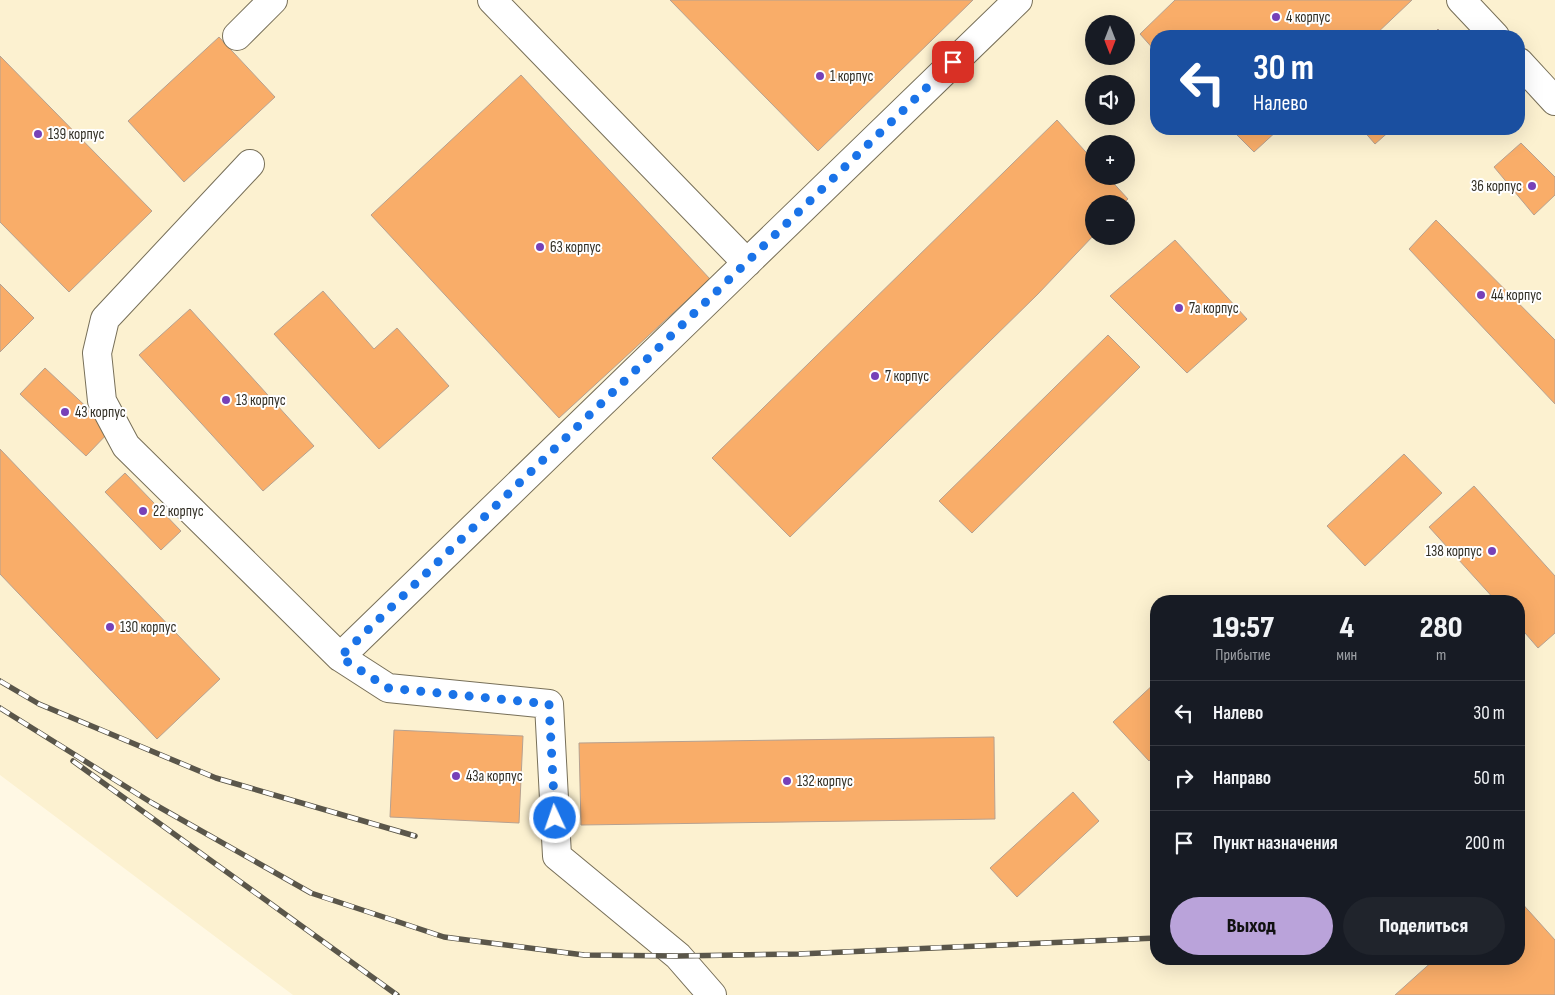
<!DOCTYPE html>
<html lang="ru">
<meta charset="utf-8">
<style>
:root{--surface:#171b24;--page:#20242c;--text:#f1f3f6;--muted:#9ea1a6;--line:#363941;--accent:#baa3da}
body{margin:0;font-family:"Sofia Sans Condensed",sans-serif;background:var(--page);color:var(--text);height:100vh;display:flex;flex-direction:column;font-size:19px;white-space:nowrap}
*{box-sizing:border-box;margin:0}
p{font-size:16px;color:var(--muted)}
.icon{flex:none;width:28px;height:28px;fill:none;stroke:currentColor;stroke-width:2;stroke-linecap:round;stroke-linejoin:round}
.map{position:relative;flex:1;overflow:hidden}
.drawer{position:absolute;left:1150px;top:595px;width:375px;height:370px;display:flex;flex-direction:column;background:var(--surface);border-radius:20px;box-shadow:0 5px 20px #0002}
.drawer>*{flex:none}
.banner{position:absolute;left:1150px;top:30px;width:375px;height:105px;border-radius:20px;box-shadow:0 5px 20px #0002;background:#1a4fa0;color:#fff;overflow:hidden}
.needle{width:32px;rotate:180deg}
.controls{position:absolute;left:1085px;top:15px;display:grid;gap:10px}
.controls a{display:grid;place-items:center;width:50px;height:50px;border-radius:50%;background:var(--surface);box-shadow:0 5px 20px #0002;font-size:25px}
.pin{position:absolute;display:grid;place-items:center;width:42px;height:42px;color:#fff;margin:-21px;border-radius:10px;box-shadow:0 2px 8px #0006}
.me{position:absolute;width:55px;margin:-28px;rotate:357deg;stroke-linejoin:round;filter:drop-shadow(0 0 4px #0008)}
.turn{display:flex;align-items:center;gap:18px;height:105px;padding:0 20px;font-size:22px}
.turn .icon{width:65px;height:65px;stroke-width:2.5}
.turn b{display:block;font-size:35px;line-height:42px}
.eta{display:flex;justify-content:space-evenly;align-items:center;height:85px;text-align:center}
.eta b{font-size:30px;font-weight:800;line-height:35px}
.action{display:flex;gap:10px;margin-top:auto;padding:10px 20px}
.action a{flex:1;height:58px;border-radius:30px;background:var(--accent);color:#111;font-size:20px;font-weight:800;line-height:58px;text-align:center}
.action a+a{background:var(--page);color:var(--text)}
ul{padding:0;list-style:none}
li{display:flex;align-items:center;gap:15px;height:65px;padding:0 20px;border-top:1px solid var(--line)}
li div{flex:1}
li b{display:block;font-size:19px}
li em{font-style:normal}
.map>svg:first-child{display:block}
.built{fill:#fcf1d0;fill-rule:evenodd}
.building{fill:#f9ad69;stroke:#b6a190}
.lines{fill:none;stroke-linecap:round;stroke-linejoin:round}
.minor-casing{stroke:#776f58;stroke-width:30}
.minor{stroke:#fff;stroke-width:28}
.rail-casing{stroke:#5a564a;stroke-width:5.5}
.rail{stroke:#fff;stroke-width:4;stroke-dasharray:11;stroke-linecap:butt}
.route{stroke:#1a73e8;stroke-width:9;stroke-dasharray:0 16.2}
.poi-dot{fill:#7741b8;stroke:#fff;stroke-width:2}
.labels{text-anchor:middle;dominant-baseline:central;stroke-width:4;stroke-linejoin:round;paint-order:stroke}
.poi-label{font-size:15px;fill:#322f25;stroke:#fff;text-anchor:start}
</style>
<div class="map">
<svg width="1555" height="995" viewBox="0 0 1555 995">
<rect width="100%" height="100%" fill="#fff8e4"/>
<path class="built" d="M0,0H1555V995H293L0,775ZM1094,24H1126V56H1094ZM1156,36H1519V129H1156ZM1094,84H1126V116H1094ZM1094,144H1126V176H1094ZM1094,204H1126V236H1094ZM1156,601H1519V959H1156Z"/>
<path class="building" d="M670,0H973L818,151Z
M1175,0H1412L1374,36H1156V52L1140,34Z
M1438,29L1444,36H1431Z
M219,37L275,97L184,182L128,121Z
M0,56L152,211L69,292L0,222Z
M521,75L710,279L559,418L371,215Z
M1057,120L1094,161V176H1107L1128,199L1123,204H1094V235L1038,294L790,537L712,458Z
M1231,129H1279L1254,152Z
M1362,129H1392L1375,144Z
M1521,143L1555,177V195L1534,215L1494,167Z
M1436,220L1555,340V404L1409,249Z
M1175,240L1247,319L1187,373L1110,296Z
M0,284L34,318L0,352Z
M323,291L374,349L397,328L449,386L379,449L274,334Z
M190,309L314,446L263,491L139,355Z
M1108,335L1140,367L972,533L939,501Z
M45,368L111,430L86,456L20,394Z
M0,449L220,679L157,739L0,574Z
M1404,454L1442,493L1365,566L1327,526Z
M125,473L181,531L161,550L105,492Z
M1474,486L1555,576V633L1538,648L1519,626V601H1496L1429,527Z
M1249,596L1254,601H1244Z
M1156,682V754L1149,761L1113,722Z
M394,730L523,736L519,823L390,817Z
M994,737L995,819L581,825L579,743Z
M1073,792L1099,821L1017,897L990,868Z
M1519,900L1555,940V995H1395L1435,959H1519Z"/>
<g class="lines">
<defs>
<path id="minor" d="M492,0L747,263
M1461,0L1495,36
M237,36L273,0
M1519,62L1555,101
M250,164L105,319L97,353L102,401L126,446L340,657L1018,0
M340,657L388,688L549,704L557,856L678,956L712,995"/>
</defs>
<use href="#minor" class="minor-casing"/>
<use href="#minor" class="minor"/>
<defs>
<path id="rail" d="M0,681L39,704L216,778L415,836
M0,708L152,803L311,893L444,937L584,955L678,956L799,954L1156,938
M1519,717V716
M73,761L397,995"/>
</defs>
<use href="#rail" class="rail-casing"/>
<use href="#rail" class="rail"/>
</g>
<g class="lines">
<path class="route" d="M555,818L549,704L388,688L340,657L953,62"/>
</g>
<g class="poi-dot">
<circle cx="1276" cy="17" r="5"/>
<circle cx="820" cy="76" r="5"/>
<circle cx="38" cy="134" r="5"/>
<circle cx="1532" cy="186" r="5"/>
<circle cx="540" cy="247" r="5"/>
<circle cx="1481" cy="295" r="5"/>
<circle cx="1179" cy="308" r="5"/>
<circle cx="875" cy="376" r="5"/>
<circle cx="226" cy="400" r="5"/>
<circle cx="65" cy="412" r="5"/>
<circle cx="143" cy="511" r="5"/>
<circle cx="1492" cy="551" r="5"/>
<circle cx="110" cy="627" r="5"/>
<circle cx="456" cy="776" r="5"/>
<circle cx="787" cy="781" r="5"/>
</g>
<g class="labels">
<g class="poi-label">
<text x="1286" y="17">4 корпус</text>
<text x="830" y="76">1 корпус</text>
<text x="48" y="134">139 корпус</text>
<text x="1522" y="186" text-anchor="end">36 корпус</text>
<text x="550" y="247">63 корпус</text>
<text x="1491" y="295">44 корпус</text>
<text x="1189" y="308">7а корпус</text>
<text x="885" y="376">7 корпус</text>
<text x="236" y="400">13 корпус</text>
<text x="75" y="412">43 корпус</text>
<text x="153" y="511">22 корпус</text>
<text x="1482" y="551" text-anchor="end">138 корпус</text>
<text x="120" y="627">130 корпус</text>
<text x="466" y="776">43а корпус</text>
<text x="797" y="781">132 корпус</text>
</g>
</g>
</svg>
<div class="controls">
<a><svg class="needle" viewBox="-14 -14 28 28"><path d="M0-13l5 13h-10z" fill="#e53935"/><path d="M0 13l5-13h-10z" fill="#9ea1a6"/></svg></a>
<a><svg class="icon" aria-label="sound" viewBox="0 0 24 24"><path d="M4 9h4l5-4v14l-5-4H4zM17 9q2 3 0 6"/></svg></a>
<a>+</a>
<a>−</a>
</div>
<div class="pin" style="left:953px;top:62px;background:#d93025"><svg class="icon" aria-label="arrive" viewBox="0 0 24 24"><path d="M6 21V4h12l-3 4 3 4H6"/></svg></div>
<svg class="me" style="left:555px;top:818px" viewBox="-20 -20 40 40"><circle r="17" fill="#1a73e8" stroke="#fff" stroke-width="3"/><path d="M0-11L8 9 0 5-8 9z" fill="#fff"/></svg>
<div class="banner">
<div class="turn"><svg class="icon" aria-label="left" viewBox="0 0 24 24"><path d="M17 20v-9H6M10 6l-5 5 5 5"/></svg><div><b>30 m</b>Налево</div></div>
</div>
<section class="drawer">
<div class="eta">
<div><b>19:57</b><p>Прибытие</p></div>
<div><b>4</b><p>мин</p></div>
<div><b>280</b><p>m</p></div>
</div>
<ul>
<li><svg class="icon" aria-label="left" viewBox="0 0 24 24"><path d="M17 20v-9H6M10 6l-5 5 5 5"/></svg><div><b>Налево</b></div><em>30 m</em></li>
<li><svg class="icon" aria-label="right" viewBox="0 0 24 24"><path d="M7 20v-9h11M14 6l5 5-5 5"/></svg><div><b>Направо</b></div><em>50 m</em></li>
<li><svg class="icon" aria-label="arrive" viewBox="0 0 24 24"><path d="M6 21V4h12l-3 4 3 4H6"/></svg><div><b>Пункт назначения</b></div><em>200 m</em></li>
</ul>
<div class="action"><a>Выход</a><a>Поделиться</a></div>
</section>
</div>
